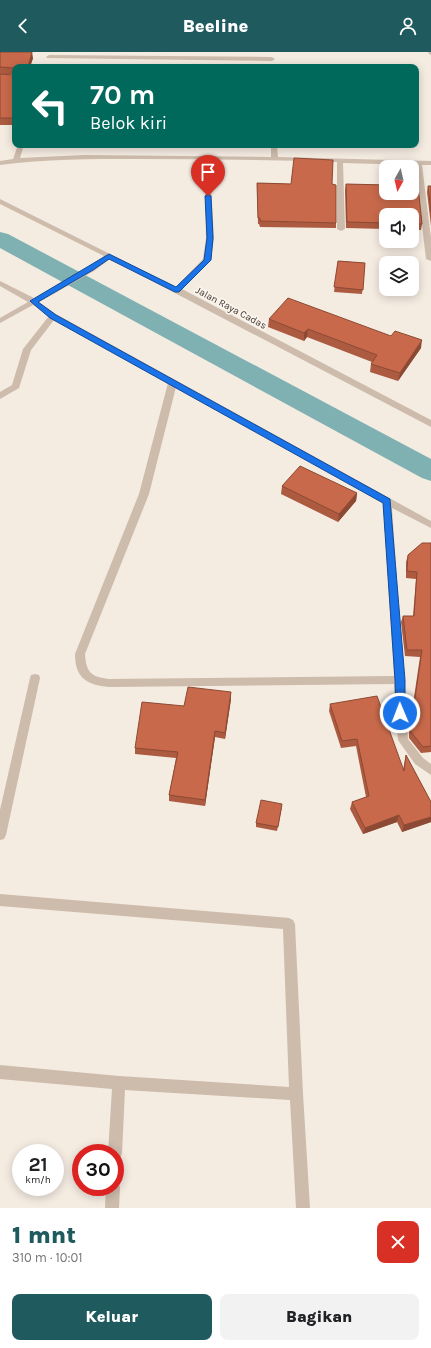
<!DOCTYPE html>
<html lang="id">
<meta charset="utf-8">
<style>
:root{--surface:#fff;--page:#f2f2f2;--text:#202124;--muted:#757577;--accent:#1f5a5e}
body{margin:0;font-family:Karla,sans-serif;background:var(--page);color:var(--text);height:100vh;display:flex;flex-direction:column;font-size:15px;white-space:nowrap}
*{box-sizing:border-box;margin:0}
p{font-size:13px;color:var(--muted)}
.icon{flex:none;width:22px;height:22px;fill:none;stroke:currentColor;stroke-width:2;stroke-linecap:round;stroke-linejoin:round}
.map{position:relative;height:1156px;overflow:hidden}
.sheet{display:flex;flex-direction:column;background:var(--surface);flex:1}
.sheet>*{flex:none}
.banner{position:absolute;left:12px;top:12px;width:407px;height:84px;border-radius:8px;box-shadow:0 2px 10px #0003;background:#00695c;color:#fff;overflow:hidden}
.needle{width:26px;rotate:188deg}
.controls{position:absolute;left:379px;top:108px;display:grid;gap:8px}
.controls a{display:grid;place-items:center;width:40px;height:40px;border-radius:8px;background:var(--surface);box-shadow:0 2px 10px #0003;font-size:20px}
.speed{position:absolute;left:12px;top:1092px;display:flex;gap:8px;font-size:20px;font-weight:700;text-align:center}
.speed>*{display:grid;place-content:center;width:52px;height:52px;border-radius:50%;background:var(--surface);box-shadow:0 2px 10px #0003;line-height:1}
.speed small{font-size:10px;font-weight:400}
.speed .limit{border:6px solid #d22;background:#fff;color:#111}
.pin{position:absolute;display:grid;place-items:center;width:34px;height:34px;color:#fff;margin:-41px -17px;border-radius:50% 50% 50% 0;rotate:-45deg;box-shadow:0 0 4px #0007}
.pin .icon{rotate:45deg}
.me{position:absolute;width:44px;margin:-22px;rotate:359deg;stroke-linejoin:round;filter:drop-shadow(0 0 3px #0008)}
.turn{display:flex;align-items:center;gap:14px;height:84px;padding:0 12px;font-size:18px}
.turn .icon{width:52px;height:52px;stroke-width:2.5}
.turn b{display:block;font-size:28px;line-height:34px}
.round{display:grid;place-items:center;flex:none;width:42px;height:42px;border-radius:8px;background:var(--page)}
.overview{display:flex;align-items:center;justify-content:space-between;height:68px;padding:0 12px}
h1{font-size:24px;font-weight:800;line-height:30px;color:var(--accent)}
.cta{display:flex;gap:8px;margin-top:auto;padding:8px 12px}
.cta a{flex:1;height:46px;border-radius:8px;background:var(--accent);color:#fff;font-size:16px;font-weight:800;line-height:46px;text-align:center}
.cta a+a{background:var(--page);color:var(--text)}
header{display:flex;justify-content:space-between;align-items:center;height:52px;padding:0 12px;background:var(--accent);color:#fff;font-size:18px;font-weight:800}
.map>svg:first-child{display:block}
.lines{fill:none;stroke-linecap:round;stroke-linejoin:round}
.canal{fill:#7fb0b2;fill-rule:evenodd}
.minor{fill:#cdbbac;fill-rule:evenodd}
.wall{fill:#ac5a40}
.shaded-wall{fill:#8c4a34}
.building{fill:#c8694b;stroke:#8c4a34}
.route{fill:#1a73e8;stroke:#114b97}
.labels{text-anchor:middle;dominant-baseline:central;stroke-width:3.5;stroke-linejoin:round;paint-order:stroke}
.far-street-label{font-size:10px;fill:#3b302b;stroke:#fbf5ee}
</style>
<header><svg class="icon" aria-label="back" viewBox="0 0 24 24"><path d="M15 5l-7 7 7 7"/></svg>Beeline<svg class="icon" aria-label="person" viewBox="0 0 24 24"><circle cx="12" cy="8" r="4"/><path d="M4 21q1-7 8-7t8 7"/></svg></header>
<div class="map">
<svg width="431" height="1156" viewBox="0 0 431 1156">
<rect width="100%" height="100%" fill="#f4ebe1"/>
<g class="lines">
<path class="canal" d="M0,180L8,182L431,407V429L422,426L0,196Z"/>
<path class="minor" d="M428,0H431V3L429,2Z
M49,3L272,5L275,7L272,9L47,6L46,5Z
M18,93H24L20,106L85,103L271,105V93H277L278,105L431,109V113H422L431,186V209L426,207L415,113L343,111L345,177L341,179L337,177V110C270,108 203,107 136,107C91,107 45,107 0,113V109L13,107Z
M205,115L210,116L214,186L211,208L182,237L431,368V375L110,207L94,219L39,250L56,262L431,469V476L392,456L408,687L423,706L431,712V723L415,712L398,688L394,632L109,635C87,633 75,626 75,602L139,442L168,331L54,268L31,298L19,336L0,347V340L12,333L23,297L49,264L33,253L0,271V266L28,250L0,234V229L34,246L88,215L104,204L0,152V147L176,235L203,207L206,186ZM176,335L383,450L394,624L109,627C91,625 86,620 85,602L149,442Z
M35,622L39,623L40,626L6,783L4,787L0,788V758L30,626L31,623Z
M0,842L289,866L293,868L295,872L303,1042L310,1156H296L290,1048L125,1038L122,1101L120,1106L115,1108V1101H108L112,1037L0,1027V1013L119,1024L289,1035L283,877L0,854Z
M115,1129L118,1130L120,1135L119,1156H105L106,1135H115Z"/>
</g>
<path class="wall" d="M0,0L33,6L30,15H15V73H0V22L14,23V22H0Z
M257,131L291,132H332L336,171V176L260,175L259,172H258Z
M346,132L386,133V141H412V133L418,134L422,172L421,178H412V163H386V177L346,176L345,138Z
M428,134H431V174L427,140Z
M338,209L365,211L362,242L334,240Z
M269,267L421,296L398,329L370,320L371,312L372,310L307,285L304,289L268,275Z
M282,434L357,441L356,449L338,470L281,442Z
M431,491V700L421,701L409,686V679L420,605L405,604L401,570L403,564H413L416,527L406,526V510L408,503Z
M231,647L225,687L215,685L205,754L169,749V743L176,706L135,702V696L184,654Z
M330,652L403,718L406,703L431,750V770L402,780L397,770L363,782L350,757L352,750L366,745L356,694L341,696L329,659Z
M282,755L277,779L256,775V771Z"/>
<path class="shaded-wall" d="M32,0L33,6L30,15H28Z
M308,277L307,285L304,289V281Z
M422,288L421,296L398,329L400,321Z
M357,441L356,449L338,470L339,462Z
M231,640V647L225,687V681Z
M215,679V685L205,754V748Z
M399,763L397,770L363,782L365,776Z
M431,765V770L402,780L404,773Z"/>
<path class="building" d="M0,0H32L28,15H15V17L14,16L0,15Z
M15,20V66H0V22L14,23Z
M294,106L333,108L332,132L336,133V171L260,169V166H258L257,131L291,132Z
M346,132L386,133V141H412V133L418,134L422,172H412V163H386V171L347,170Z
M428,134H431V160Z
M338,209L365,211L363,238L334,235Z
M288,246L391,284L395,279L422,288L400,321L371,312L377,303L308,277L304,281L269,267Z
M300,414L357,441L339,462L282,434Z
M422,491H431V694L423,695L411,680V673L422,598H407L403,564H414L417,520L407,519L408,503Z
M188,635L231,640L225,681L215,679L205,748L169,743L178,700L135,696L142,650L184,654Z
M377,644L404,719L406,703L431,750V765L404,773L399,763L365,776L352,750L369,744L357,687L342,689L330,652Z
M261,748L282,752L278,775L256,771Z"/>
<path class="route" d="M208,142L211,144L213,186L211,208L179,240H175L109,207L93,218L38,250L56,263L390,447L405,628V661L404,664H397L396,661L395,628L383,451L50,266L30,249L109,202L176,235L204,208L207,186L205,144Z"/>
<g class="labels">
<g class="far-street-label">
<text transform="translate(231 256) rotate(28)">Jalan Raya Cadas</text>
</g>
</g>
</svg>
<div class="controls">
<a><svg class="needle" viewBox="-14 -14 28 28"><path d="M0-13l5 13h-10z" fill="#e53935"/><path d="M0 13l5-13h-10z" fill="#757577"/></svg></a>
<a><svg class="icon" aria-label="sound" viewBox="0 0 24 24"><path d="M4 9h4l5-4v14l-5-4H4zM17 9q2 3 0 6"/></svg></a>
<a><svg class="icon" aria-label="layers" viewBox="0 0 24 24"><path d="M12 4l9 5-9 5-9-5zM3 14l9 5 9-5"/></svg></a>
</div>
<div class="speed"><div>21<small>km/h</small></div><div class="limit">30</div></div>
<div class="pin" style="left:208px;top:144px;background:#d93025"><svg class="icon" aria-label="arrive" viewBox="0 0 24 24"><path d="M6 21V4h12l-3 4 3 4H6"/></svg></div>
<svg class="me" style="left:400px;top:661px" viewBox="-20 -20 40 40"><circle r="17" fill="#1a73e8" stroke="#fff" stroke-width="3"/><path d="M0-11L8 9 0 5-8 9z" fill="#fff"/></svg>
<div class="banner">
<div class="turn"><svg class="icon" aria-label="left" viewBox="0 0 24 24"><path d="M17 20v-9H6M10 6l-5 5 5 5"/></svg><div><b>70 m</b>Belok kiri</div></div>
</div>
</div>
<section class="sheet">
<div class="overview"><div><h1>1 mnt</h1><p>310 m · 10:01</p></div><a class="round" style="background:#d93025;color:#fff"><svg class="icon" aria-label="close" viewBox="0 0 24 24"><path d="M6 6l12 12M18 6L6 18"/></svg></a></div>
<div class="cta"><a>Keluar</a><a>Bagikan</a></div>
</section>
